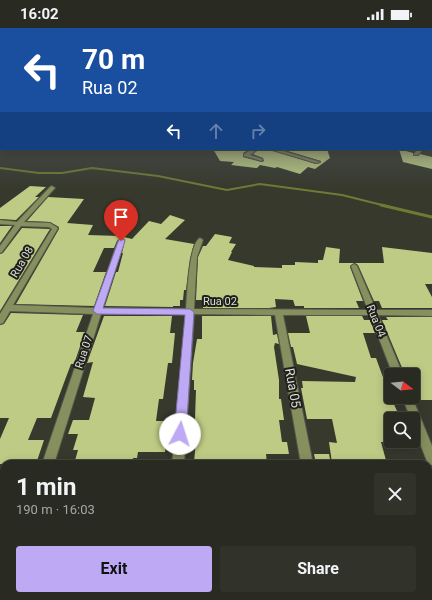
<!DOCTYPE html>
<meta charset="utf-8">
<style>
:root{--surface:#292b22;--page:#31332a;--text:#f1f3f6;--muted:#a5a7a5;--line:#454740;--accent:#bea9f4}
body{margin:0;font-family:Roboto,sans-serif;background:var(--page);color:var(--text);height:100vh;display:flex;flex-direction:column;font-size:15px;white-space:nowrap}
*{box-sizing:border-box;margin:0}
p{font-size:13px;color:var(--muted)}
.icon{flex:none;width:22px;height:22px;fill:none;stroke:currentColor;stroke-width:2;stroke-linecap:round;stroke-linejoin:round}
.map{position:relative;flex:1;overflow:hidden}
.sheet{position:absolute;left:0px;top:432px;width:432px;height:140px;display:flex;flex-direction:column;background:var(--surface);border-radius:12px 12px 0 0;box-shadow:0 2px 10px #0003,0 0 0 1px var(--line)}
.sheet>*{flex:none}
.top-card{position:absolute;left:0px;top:0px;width:432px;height:122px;box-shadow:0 2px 10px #0003,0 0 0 1px var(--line);background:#1a4fa0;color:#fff;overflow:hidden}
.needle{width:26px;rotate:106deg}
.fabs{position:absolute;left:384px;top:340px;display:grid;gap:8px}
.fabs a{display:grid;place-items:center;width:36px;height:36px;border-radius:4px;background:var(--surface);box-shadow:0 2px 10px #0003,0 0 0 1px var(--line);font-size:20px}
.pin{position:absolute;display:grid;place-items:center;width:34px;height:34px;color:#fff;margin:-41px -17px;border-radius:50% 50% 50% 0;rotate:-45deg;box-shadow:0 0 4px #0007}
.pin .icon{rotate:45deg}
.me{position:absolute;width:44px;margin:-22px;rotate:5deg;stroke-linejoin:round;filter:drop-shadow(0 0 3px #0008)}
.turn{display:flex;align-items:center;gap:14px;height:84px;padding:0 16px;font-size:18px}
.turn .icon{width:52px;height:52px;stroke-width:2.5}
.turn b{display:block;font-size:28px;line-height:34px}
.lanes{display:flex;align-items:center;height:38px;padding:0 16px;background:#0003;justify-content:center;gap:20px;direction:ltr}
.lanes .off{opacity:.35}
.round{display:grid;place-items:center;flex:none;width:42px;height:42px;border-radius:4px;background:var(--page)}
.summary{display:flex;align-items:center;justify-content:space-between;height:68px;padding:0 16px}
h1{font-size:24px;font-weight:700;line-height:30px}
.action{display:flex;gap:8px;margin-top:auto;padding:8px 16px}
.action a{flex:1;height:46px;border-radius:4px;background:var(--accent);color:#111;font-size:16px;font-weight:700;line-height:46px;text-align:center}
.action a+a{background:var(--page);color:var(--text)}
.status{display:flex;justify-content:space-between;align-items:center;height:28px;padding:0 20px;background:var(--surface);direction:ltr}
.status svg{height:11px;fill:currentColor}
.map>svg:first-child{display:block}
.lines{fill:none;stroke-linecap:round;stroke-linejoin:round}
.stream-far1{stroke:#6f7a35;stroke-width:2}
.stream{stroke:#6f7a35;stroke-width:3}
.building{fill:#becb84}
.minor-casing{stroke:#55574b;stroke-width:2}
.tertiary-casing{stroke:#55574b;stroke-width:2}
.minor{fill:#868f5e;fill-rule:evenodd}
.tertiary{fill:#868f5e;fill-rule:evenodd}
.route{fill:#bea9f4;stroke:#7c6e9f}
.labels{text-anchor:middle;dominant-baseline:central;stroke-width:4;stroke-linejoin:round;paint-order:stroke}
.street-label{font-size:11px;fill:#dbddd5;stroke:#1f201a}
.near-street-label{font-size:13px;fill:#dbddd5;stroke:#1f201a}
</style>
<div class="status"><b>16:02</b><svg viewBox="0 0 49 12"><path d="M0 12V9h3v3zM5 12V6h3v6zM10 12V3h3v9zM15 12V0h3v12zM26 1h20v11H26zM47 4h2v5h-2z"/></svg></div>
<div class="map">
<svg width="432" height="572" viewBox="0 0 432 572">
<rect width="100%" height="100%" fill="#37392d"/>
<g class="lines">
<path class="stream-far1" d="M0,140L39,145H62L92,140L158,148L227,162L260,156L342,167L386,178"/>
<path class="stream" d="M381,177L432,189"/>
</g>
<path class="building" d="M213,121H250L243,125V129L262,134L264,133L263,130L253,126L259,121H268L316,136L320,135L321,133L281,121H327L330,130L315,141L308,139L300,146L277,139L275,140L260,137L257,140L231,137L234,134L220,133Z
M399,121L413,125L414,128H418L420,126L432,129V141L403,134Z
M30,158L46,159L35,169H39L16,192L0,191V180Z
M48,169L84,171L67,195L93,197L88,207L120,208L132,211L149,193L161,196L170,187L185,192L165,211L194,216L190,231L186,262H184L183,272H180V278H173V279L105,278L116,244H118L123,225H122L125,212L122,210L117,213L114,220H104L93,244H106L94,278L16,276L59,201V199L50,194L27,193Z
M0,198H12L0,215Z
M22,200L50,201L0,283V226L3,225Z
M215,206L232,209L229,215L236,216L231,224H232L228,232L254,238V239L282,240V237H295V234L318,235V232H323L326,219L340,221L339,235H384L382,219L432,225V256H425L432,269V280H382L379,273H374L358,237L355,235L350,239L363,273H356L359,280H304V278H295L293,272L275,271L276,279L269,280H203V272H196L198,229L203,218H206Z
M11,285L83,287L76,304H85L74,336H71L65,352L51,390H37L28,412H44L36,436H0V411L9,390H0V297L4,296Z
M104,288H172L170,305H175L172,335H168L163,371H159L156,393H169L165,424H138L137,430H133L132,436H74L78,422H73L78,406H68L73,392H89L95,370L83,369L93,334L87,335Z
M202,288H271L273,307L277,306L279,316L275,315L274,319L279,352V371H281L284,392H279L282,414H287L289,426H266L267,436H207V434H194L196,413H189L190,391H195L196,362H194V352H192L193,335L197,311H202Z
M306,288H362L364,292H370L375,305H363L371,330H376L388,363L397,383H390L391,414H381L387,436L332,435L329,414L337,415L332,391H307L301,360H303L302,353L355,354L356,349L297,336L293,319H291L288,305H310Z
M386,289H432V372H421L413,353V347H410L408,342H403L382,292H388Z
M314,426H329L331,436H316Z"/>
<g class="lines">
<defs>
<path id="minor" d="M431,88H432V90H431Z
M253,121H258L250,127L262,131V133L244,128V126Z
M269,121H276L320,134L316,135Z
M418,121H423L418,127H414V126Z
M52,158L55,160L54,161L24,194L50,195L58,200L13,277L95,280L118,213L121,211L124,213L103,280L186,281C187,267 189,215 200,210L203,212L197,229L194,281L368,282L351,238L354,236L357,238L376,282H432V288L378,287L403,347H393L370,287H283L313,436H301L275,287L194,286L184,436H172L186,286H101L54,436H42L93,286L10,283L3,295L0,296V286L52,201L49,199L21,198L2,224L0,225V218L15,197L0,196V192L17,194L50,159Z
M402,369H412L432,418V437L428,436L413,397V391H411Z
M4,561V568H12L11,572H0V563Z
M160,568H174V572H160Z
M324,568H338V572H324Z"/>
<path id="tertiary" d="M431,93H432V95H431Z"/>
</defs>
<use href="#minor" class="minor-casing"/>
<use href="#tertiary" class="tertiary-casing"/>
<use href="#minor" class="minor"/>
<use href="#tertiary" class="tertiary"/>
</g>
<linearGradient id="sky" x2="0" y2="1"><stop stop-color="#1e1f19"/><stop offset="0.5" stop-color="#4d5457"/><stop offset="1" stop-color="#4d5457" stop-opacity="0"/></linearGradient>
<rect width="432" height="161" fill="url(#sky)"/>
<path class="route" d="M119,211H124L125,213L103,280L190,281L194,284L186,406L184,410L180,411L176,410L174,406L185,287L97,286L93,283Z"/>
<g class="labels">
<g class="street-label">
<text transform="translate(22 234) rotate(-60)">Rua 08</text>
<text x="220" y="273">Rua 02</text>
<text transform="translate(376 293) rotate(68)">Rua 04</text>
<text transform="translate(84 324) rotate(-72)">Rua 07</text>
</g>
<g class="near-street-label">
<text transform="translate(293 360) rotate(80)">Rua 05</text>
</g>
</g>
</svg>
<div class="fabs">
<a><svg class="needle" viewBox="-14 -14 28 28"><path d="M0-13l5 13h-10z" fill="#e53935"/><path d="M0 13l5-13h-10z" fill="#a5a7a5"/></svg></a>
<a><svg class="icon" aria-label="search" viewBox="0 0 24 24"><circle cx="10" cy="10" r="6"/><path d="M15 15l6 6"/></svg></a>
</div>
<div class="pin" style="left:121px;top:213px;background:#d93025"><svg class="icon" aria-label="arrive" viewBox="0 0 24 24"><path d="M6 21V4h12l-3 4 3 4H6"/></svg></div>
<svg class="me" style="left:180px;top:406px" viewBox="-20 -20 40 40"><circle r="19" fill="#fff"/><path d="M0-13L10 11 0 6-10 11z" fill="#bea9f4"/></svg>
<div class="top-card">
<div class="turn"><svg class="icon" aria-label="left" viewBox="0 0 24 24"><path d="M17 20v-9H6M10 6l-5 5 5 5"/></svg><div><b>70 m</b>Rua 02</div></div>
<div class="lanes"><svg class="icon" aria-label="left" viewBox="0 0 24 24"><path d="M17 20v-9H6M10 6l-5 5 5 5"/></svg><svg class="icon off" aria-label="ahead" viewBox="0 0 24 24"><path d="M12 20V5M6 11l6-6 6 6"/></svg><svg class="icon off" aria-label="right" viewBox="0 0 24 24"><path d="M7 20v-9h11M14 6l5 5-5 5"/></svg></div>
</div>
<section class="sheet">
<div class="summary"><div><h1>1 min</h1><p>190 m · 16:03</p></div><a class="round"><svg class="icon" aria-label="close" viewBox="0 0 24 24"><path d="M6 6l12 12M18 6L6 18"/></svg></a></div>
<div class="action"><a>Exit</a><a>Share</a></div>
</section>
</div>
